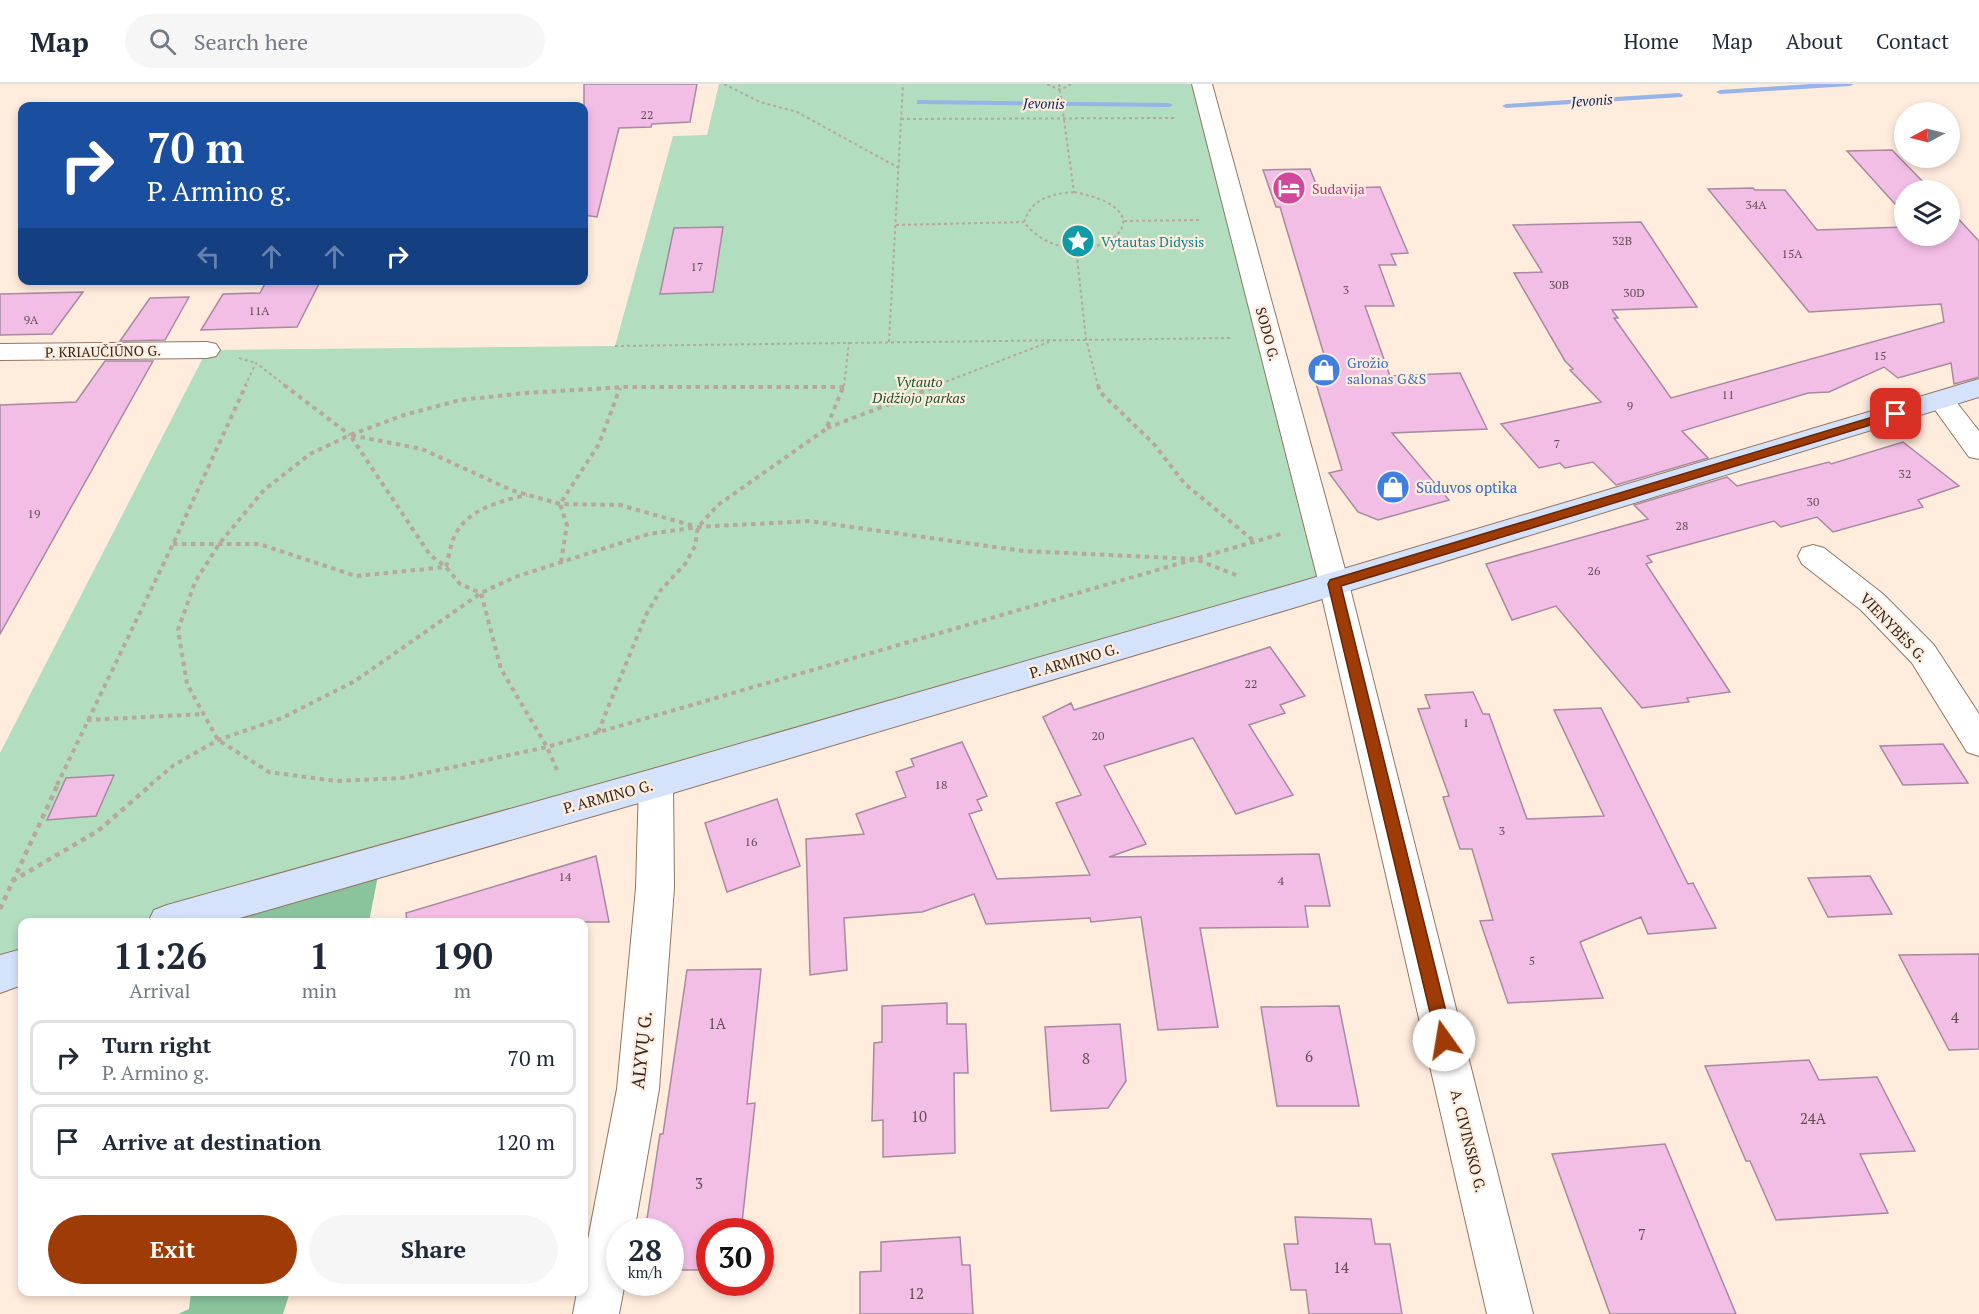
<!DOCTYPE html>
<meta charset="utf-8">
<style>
:root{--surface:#fff;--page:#f6f6f7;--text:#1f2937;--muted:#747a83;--line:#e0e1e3;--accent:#9f3b06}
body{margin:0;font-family:"PT Serif",serif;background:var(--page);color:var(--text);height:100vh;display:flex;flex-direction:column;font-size:22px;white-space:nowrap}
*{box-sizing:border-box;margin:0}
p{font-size:20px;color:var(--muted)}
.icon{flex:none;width:33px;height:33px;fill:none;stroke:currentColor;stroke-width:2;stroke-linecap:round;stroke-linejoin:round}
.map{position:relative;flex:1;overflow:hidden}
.drawer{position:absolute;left:18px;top:834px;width:570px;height:378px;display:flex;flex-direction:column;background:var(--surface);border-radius:12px;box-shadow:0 3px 9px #0003}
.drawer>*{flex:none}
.banner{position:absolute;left:18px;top:18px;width:570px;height:183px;border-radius:12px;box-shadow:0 3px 9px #0003;background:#1a4fa0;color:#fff;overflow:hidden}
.needle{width:39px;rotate:263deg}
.tools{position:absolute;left:1894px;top:18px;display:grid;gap:12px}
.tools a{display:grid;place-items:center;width:66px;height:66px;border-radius:50%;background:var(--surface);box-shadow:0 3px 9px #0003;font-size:30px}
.speed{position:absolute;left:606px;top:1134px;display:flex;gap:12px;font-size:30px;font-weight:700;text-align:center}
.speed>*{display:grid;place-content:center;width:78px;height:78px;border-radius:50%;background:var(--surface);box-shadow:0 3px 9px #0003;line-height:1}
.speed small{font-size:15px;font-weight:400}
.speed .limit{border:9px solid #d22;background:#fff;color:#111}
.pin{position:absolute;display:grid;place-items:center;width:51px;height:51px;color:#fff;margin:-26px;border-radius:12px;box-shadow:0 3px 9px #0006}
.me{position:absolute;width:66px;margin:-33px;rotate:347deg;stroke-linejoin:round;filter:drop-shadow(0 0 4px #0008)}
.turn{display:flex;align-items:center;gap:21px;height:126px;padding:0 30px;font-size:27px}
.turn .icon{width:78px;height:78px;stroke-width:2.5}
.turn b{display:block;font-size:42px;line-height:51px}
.lanes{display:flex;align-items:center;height:57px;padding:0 30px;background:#0003;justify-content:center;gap:30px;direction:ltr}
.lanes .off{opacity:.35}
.eta{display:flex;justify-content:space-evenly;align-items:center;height:102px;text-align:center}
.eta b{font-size:36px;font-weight:800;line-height:42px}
.action{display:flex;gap:12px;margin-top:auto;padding:12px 30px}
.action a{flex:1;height:69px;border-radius:36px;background:var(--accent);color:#fff;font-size:24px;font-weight:800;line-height:69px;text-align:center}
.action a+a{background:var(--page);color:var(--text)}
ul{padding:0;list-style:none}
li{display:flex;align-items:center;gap:18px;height:75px;margin:0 12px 9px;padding:0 18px;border:3px solid var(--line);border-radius:12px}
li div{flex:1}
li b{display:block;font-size:22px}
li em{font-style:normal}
header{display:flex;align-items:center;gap:36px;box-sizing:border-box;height:84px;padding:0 30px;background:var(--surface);border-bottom:2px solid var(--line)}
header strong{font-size:28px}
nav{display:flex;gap:33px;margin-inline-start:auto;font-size:21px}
.search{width:420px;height:54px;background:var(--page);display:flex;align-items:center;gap:15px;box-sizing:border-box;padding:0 21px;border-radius:33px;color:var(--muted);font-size:22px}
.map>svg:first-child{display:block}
.green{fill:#b2ddbf}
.forest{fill:#8ac49d}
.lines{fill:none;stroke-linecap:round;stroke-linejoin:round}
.stream{fill:#96b4e7;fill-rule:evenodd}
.building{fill:#f3bee6;stroke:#a789a0;stroke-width:1.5}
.minor-casing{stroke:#927660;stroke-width:2}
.secondary-casing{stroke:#927660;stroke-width:2}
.path-far2{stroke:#b8a89b;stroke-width:2;stroke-dasharray:3 3;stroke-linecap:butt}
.path-far1{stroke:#b8a89b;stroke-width:4;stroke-dasharray:4.5 4.5;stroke-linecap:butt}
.path{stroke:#b8a89b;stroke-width:4.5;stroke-dasharray:5 5;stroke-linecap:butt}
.minor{fill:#fff;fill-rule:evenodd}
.secondary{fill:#d4e2fc;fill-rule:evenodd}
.route{fill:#9f3b06;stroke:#672604;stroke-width:1.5}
.labels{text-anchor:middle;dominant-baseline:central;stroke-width:4.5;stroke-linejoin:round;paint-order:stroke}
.number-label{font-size:12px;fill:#634e51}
.far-water-label{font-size:14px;font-style:italic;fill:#072761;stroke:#ffecdd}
.far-hotel-label{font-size:14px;fill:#b23c85;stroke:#ffecdd;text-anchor:start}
.far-culture-label{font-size:14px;fill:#0d838f;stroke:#ffecdd;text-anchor:start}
.far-street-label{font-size:14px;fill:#33281f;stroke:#ffecdd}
.far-shop-label{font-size:14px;fill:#366cbe;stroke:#ffecdd;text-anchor:start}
.far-park-label{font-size:14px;font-style:italic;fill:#125531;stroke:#ffecdd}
.shop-label{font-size:15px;fill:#366cbe;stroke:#ffecdd;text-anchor:start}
.street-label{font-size:15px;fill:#33281f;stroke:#ffecdd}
.near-number-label{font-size:15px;fill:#634e51}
.near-street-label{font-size:18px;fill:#33281f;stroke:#ffecdd}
</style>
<header>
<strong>Map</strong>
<div class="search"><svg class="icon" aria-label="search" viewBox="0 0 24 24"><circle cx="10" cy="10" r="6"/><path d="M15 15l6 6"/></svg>Search here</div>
<nav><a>Home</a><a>Map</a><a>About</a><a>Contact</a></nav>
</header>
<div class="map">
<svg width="1979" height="1230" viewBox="0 0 1979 1230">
<rect width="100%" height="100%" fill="#ffecdd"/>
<path class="green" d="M719,0H1202L1334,500L167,838H22V883L0,890V669L207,266L615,262L673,52L707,51Z"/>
<path class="forest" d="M381,776L369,838H242L246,814Z
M191,1208H290L283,1230H178L189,1225Z"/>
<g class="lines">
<path class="stream" d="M1810,0H1854L1850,2L1720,10L1716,8L1720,6Z
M1679,9L1683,11L1682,13L1506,24L1502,22L1506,20Z
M917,16L1169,19L1173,21L1169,23L920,20H917Z"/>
</g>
<path class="building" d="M584,0H697L690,38L652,40L651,43L619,44L597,133L584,131Z
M1892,66L1931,106H1905V131L1847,67Z
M1310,85L1318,105L1380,103L1408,169L1391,170L1396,181H1379L1394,222H1365L1390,292L1460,289L1487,345L1392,349L1449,416L1378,436L1358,428L1329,389L1342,386L1312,286H1319L1315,274H1325L1280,123H1276L1263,86Z
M1753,104L1755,106H1785L1817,146L1905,143V152H1950V126L1979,157V293L1954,300L1951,279L1898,294L1884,283L1829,308L1808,309L1682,347L1708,374L1616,401L1593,378L1565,384L1560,379L1539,384L1501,340L1601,318L1570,286L1573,285L1565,277L1514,189L1542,188L1513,141L1641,138L1697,223L1612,226L1618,234H1614L1671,314L1944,238L1941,220L1809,228L1708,105Z
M723,143L713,208L660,210L674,144Z
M267,196H321L297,243L201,246L223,210L260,209Z
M83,208L52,250L0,251V210Z
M189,213L165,256L120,257L150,214Z
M105,277H153L0,550V321L76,318Z
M1903,358L1959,402L1918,416L1923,423L1833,448L1817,433L1781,443L1774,437L1647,472L1652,478L1646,480L1730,608L1687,614L1689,618L1642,624L1556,522L1512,536L1486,480L1648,435L1634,421L1727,393L1737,402L1829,378L1831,380Z
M1270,563L1305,612L1280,621L1285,629L1249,641L1293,711L1236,730L1193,654L1104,682L1146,760L1109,773L1319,770L1330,822H1305L1308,843L1200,844L1218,943L1158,946L1141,833L1091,838L1090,834L986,840L974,810L922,828L844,834L847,886L810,891L806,755L864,750L856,730L906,713L896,688L914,682L911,675L962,658L987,712L977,716L982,726L969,730L997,795L1090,791L1056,719L1081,711L1043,633L1071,619L1074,626Z
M1473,608L1483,630H1489L1527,735L1604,732L1554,626L1601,624L1688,800L1693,799L1716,844L1648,850L1641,833L1580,858L1603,914L1508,919L1480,837L1493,836L1472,765H1460L1443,713L1449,712L1418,625L1430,624L1425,611Z
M1943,660L1968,699L1903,701L1880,662Z
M114,691L96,732L47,736L66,694Z
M777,715L800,782L727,808L705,739Z
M596,772L609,838H407L406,829Z
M1870,792L1892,830L1828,833L1808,794Z
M1979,870V965L1949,966L1899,871Z
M761,885L747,1020L755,1019L741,1148H710V1186H670V1148H645L660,1050H663L687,886Z
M947,919V940H966L968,989H954L955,1069L883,1073V1036L872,1037L874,959L882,958V922Z
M1339,922L1359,1022H1277L1261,923Z
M1120,940L1126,997L1108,1024L1051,1027L1045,943Z
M1809,976L1819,996L1877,993L1915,1067L1860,1070L1888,1129L1776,1136L1750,1077H1746L1705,982Z
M1665,1060L1736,1230H1610L1552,1070Z
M1295,1133L1371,1135L1375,1160H1390L1402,1230H1309L1306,1206H1291L1284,1160H1298Z
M960,1153L962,1181H970L973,1230H860V1188L881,1187V1158Z"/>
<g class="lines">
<defs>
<path id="minor" d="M1192,0H1212L1349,500L1533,1230H1487L1319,500Z
M207,258L216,260L220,266L216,272L207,274L0,276V260Z
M1941,307L1950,310L1979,347V375L1969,373L1928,316L1932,310Z
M1813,461L1824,464L1883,510L1934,561L1979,630V672L1967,668L1912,579L1861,526L1802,480L1798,472L1802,464Z
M656,684L668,689L673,699L674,804L659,1005L634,1148H620V1198H625L619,1230H573L577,1208H584V1176L617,1005L636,804L639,699L644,689Z"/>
<path id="secondary" d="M1979,295V313L1293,524L656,714L226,838H148L154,826L167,821L656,684L1293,500Z
M22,865V901L0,909V871Z"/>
</defs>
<use href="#minor" class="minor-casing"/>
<use href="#secondary" class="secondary-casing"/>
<path class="path-far2" d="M724,0L760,18L797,28L899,84
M1047,0L1060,6L1071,0
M1059,0L1074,108
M901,35L1176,34
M1074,108C1188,130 1075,203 1024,138C1032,114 1051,110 1074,108Z
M1124,137L1201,136
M896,141L1024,138
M1076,164L1086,255L1098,302
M889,258L903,0
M615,262L1231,254
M239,274L256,279
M245,302L256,279L286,302
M844,302L849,258
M935,302L1049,258"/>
<path class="path-far1" d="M284,301L350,351
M1098,301L1100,308L1153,359L1185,400L1254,457
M844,303H624L526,309L460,316L404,331L350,351L310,370L264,406L219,460L195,498L178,546L187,600L218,656L269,688L336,697L402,694L547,663L1281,450
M827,344L939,301
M173,460H259L356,492L446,483C449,473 450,461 455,451C468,425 500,417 527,411
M561,478L567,441L560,420L599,360L620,304
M87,636L204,630
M598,648L646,531L660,507L685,480L695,462L698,443L718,421L826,345L844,301
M557,686L547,663L501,585L481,509L460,500L446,483L430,471L350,351L422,365L511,406L560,420L620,421L694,442
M57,701L173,460L246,301
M150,701L174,681L218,656L282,634L355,597L481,509L515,493L649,450L698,443L809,437L1023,467L1195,475L1236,491"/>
<path class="path" d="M12,797L98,747L152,700
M0,825L58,700"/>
<use href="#minor" class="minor"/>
<use href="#secondary" class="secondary"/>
</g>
<path class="route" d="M1896,326L1900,327V332L1341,502L1453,956L1450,962L1444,964L1438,962L1328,500L1330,496Z"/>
<defs>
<symbol id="hotel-disc" viewBox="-11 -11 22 22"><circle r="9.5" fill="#d1479c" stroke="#ffecdd"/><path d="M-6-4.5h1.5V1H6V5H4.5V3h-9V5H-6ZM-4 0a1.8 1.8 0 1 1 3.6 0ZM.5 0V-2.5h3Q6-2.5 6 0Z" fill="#fff"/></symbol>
<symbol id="sight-disc" viewBox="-11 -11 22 22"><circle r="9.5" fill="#0f9aa8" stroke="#ffecdd"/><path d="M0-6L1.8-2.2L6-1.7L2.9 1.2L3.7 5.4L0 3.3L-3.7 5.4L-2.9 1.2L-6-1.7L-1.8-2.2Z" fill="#fff"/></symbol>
<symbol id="shop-disc" viewBox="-11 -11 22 22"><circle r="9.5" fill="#3f7fe0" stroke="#ffecdd"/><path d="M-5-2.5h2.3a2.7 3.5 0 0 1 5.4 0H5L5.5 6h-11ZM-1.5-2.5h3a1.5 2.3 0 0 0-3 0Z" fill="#fff"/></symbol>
</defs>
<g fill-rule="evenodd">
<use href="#hotel-disc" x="1270" y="85" width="38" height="38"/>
<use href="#sight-disc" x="1059" y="138" width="38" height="38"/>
<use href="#shop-disc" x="1305" y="267" width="38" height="38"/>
<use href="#shop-disc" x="1374" y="384" width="38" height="38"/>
</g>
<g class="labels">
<g class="number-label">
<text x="647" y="30">22</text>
<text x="1756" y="120">34A</text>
<text x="1622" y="156">32B</text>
<text x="1792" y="169">15A</text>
<text x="697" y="182">17</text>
<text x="1559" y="200">30B</text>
<text x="1346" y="205">3</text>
<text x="1634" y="208">30D</text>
<text x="259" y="226">11A</text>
<text x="31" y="235">9A</text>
<text x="1880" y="271">15</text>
<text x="1728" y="310">11</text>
<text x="1630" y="321">9</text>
<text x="1557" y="359">7</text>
<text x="1905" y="389">32</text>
<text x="1813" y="417">30</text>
<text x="34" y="429">19</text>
<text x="1682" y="441">28</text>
<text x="1594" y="486">26</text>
<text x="1251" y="599">22</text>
<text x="1466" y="638">1</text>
<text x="1098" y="651">20</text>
<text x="941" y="700">18</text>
<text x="1502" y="746">3</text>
<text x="751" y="757">16</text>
<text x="565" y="792">14</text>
<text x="1281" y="796">4</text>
<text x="1532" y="876">5</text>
</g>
<g class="far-water-label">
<text transform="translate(1592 16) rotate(-4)">Jevonis</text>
<text transform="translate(1044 19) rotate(1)">Jevonis</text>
</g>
<g class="far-hotel-label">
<text x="1312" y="104">Sudavija</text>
</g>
<g class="far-culture-label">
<text x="1101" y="157">Vytautas Didysis</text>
</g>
<g class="far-street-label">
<text transform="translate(1268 250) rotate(75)">SODO G.</text>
<text transform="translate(103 267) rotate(-1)">P. KRIAUČIŪNO G.</text>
</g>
<g class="far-shop-label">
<text x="1347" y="278">Grožio<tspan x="1347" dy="16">salonas G&amp;S</tspan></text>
</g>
<g class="far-park-label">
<text x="919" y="297">Vytauto<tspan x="919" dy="16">Didžiojo parkas</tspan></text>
</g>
<g class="shop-label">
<text x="1416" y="403">Sūduvos optika</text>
</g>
<g class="street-label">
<text transform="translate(1894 543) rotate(46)">VIENYBĖS G.</text>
<text transform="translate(1074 576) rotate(-16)">P. ARMINO G.</text>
<text transform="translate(608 712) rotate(-15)">P. ARMINO G.</text>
<text transform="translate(1469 1057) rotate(76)">A. CIVINSKO G.</text>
</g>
<g class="near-number-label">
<text x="1955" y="933">4</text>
<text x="717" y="939">1A</text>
<text x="1309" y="972">6</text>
<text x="1086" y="974">8</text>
<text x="919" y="1032">10</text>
<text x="1813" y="1034">24A</text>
<text x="699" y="1099">3</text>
<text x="1642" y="1150">7</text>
<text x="1341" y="1183">14</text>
<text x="916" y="1209">12</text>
</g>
<g class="near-street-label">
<text transform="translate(641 966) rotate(-84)">ALYVŲ G.</text>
</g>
</g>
</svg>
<div class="tools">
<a><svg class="needle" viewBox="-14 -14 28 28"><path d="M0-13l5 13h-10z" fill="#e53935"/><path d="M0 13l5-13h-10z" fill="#747a83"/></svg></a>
<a><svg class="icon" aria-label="layers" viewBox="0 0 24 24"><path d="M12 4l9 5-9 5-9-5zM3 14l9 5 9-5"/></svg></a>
</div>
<div class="speed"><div>28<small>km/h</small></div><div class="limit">30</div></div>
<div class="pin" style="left:1896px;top:330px;background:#d93025"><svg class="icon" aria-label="arrive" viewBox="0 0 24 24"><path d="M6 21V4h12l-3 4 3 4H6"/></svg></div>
<svg class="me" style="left:1444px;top:956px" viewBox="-20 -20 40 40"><circle r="19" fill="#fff"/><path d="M0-13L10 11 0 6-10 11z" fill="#9f3b06"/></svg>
<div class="banner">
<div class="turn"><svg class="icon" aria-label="right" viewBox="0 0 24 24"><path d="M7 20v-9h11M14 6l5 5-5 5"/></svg><div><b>70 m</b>P. Armino g.</div></div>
<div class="lanes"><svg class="icon off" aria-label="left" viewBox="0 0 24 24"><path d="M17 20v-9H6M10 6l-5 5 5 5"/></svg><svg class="icon off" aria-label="ahead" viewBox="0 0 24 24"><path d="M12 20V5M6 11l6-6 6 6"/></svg><svg class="icon off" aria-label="ahead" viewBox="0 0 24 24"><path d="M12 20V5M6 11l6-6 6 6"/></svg><svg class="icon" aria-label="right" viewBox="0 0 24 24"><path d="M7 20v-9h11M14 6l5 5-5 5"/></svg></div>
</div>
<section class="drawer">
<div class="eta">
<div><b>11:26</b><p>Arrival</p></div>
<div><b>1</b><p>min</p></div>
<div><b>190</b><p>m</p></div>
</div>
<ul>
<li><svg class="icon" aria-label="right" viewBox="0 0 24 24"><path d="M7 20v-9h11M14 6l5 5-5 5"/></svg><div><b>Turn right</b><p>P. Armino g.</p></div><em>70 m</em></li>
<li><svg class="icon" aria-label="arrive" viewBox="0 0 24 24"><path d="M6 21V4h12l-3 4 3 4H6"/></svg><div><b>Arrive at destination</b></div><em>120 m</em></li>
</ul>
<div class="action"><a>Exit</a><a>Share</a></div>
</section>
</div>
